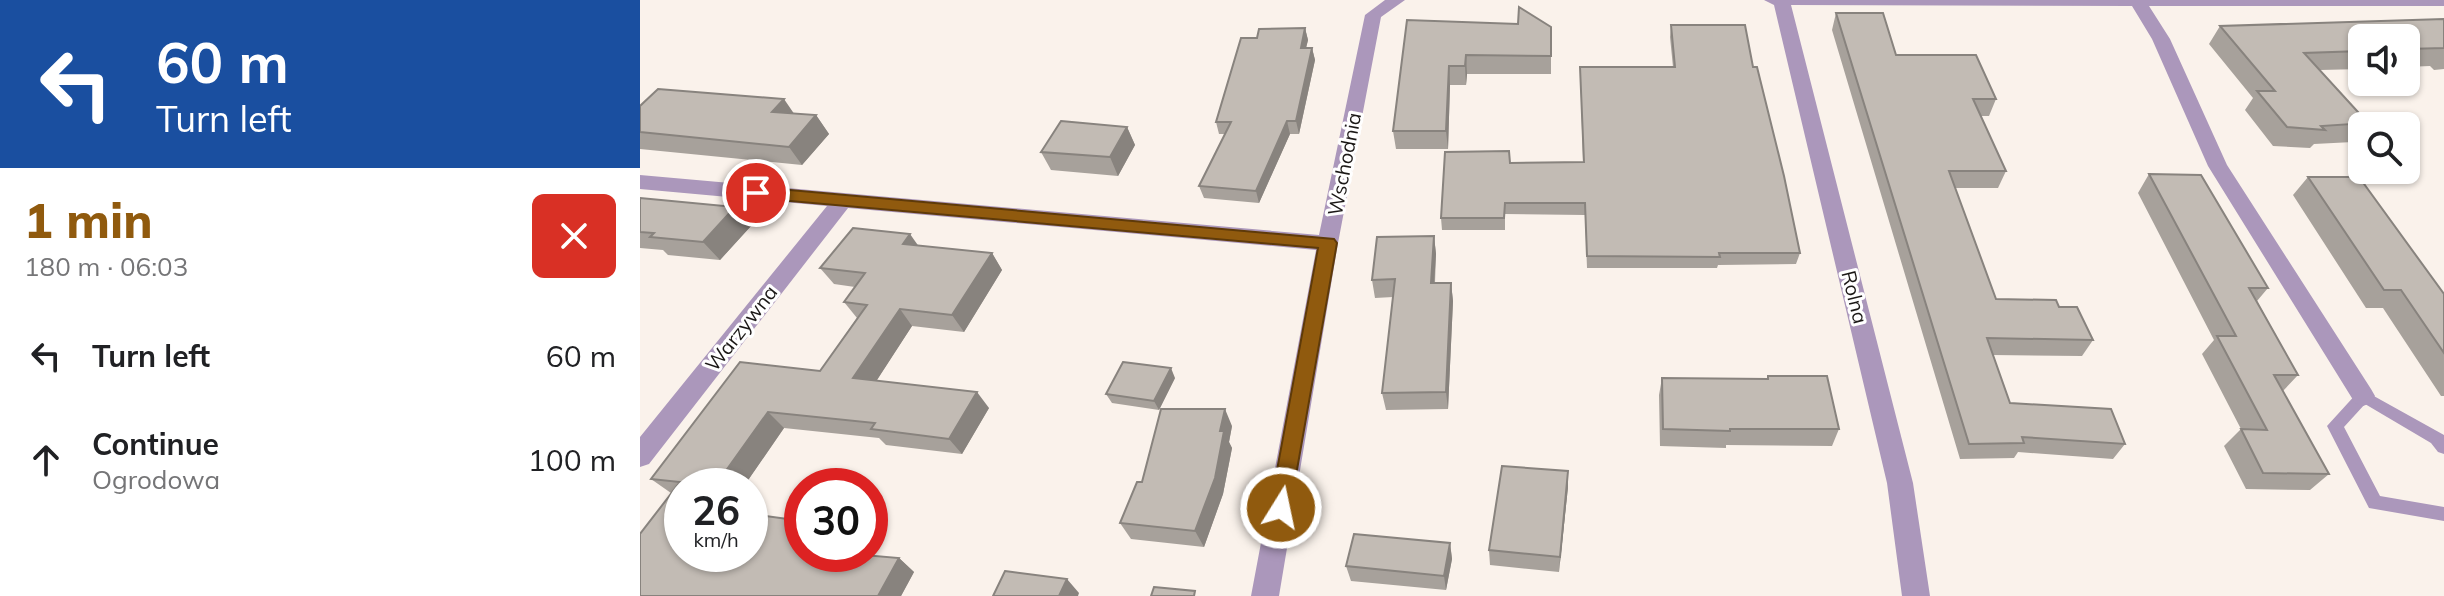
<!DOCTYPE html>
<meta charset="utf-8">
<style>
:root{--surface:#fff;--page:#f2f2f2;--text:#202124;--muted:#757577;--accent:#905a0e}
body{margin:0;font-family:Mulish,sans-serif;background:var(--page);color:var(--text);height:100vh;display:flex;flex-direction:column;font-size:30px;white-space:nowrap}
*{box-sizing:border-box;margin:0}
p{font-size:26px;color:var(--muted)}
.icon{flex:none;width:44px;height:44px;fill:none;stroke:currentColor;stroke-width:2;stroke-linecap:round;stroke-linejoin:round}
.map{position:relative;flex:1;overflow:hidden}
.sheet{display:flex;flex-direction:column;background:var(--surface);width:640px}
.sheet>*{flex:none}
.guide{background:#1a4fa0;color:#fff;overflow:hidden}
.tools{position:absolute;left:1708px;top:24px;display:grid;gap:16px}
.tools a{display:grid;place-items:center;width:72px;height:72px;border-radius:12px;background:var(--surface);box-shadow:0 2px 6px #0004;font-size:40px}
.speed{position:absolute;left:24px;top:468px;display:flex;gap:16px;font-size:40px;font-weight:700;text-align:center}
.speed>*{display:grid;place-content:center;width:104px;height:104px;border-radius:50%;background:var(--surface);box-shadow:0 2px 6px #0004;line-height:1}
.speed small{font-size:20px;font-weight:400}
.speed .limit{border:12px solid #d22;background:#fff;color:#111}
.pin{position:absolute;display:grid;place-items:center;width:68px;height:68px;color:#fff;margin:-34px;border:4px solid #fff;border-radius:50%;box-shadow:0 2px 8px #0007}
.me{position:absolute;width:88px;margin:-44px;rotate:10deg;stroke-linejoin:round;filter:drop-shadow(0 0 6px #0008)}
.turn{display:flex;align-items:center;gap:28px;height:168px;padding:0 24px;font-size:36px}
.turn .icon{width:104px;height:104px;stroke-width:2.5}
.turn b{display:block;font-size:56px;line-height:68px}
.round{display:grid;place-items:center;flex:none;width:84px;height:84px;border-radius:12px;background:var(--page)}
.summary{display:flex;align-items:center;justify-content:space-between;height:136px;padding:0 24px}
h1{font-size:48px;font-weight:800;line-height:60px;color:var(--accent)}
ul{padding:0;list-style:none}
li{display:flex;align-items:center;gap:24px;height:104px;padding:0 24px}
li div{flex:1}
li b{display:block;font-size:30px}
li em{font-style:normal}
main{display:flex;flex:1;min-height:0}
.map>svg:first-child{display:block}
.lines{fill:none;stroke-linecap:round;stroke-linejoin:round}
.service{fill:#ab97bb;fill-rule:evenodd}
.minor{fill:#ab97bb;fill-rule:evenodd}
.wall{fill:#a7a19b}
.shaded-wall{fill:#88837e}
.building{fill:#c2bbb4;stroke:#88837e;stroke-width:2}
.route{fill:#905a0e;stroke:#5e3a09;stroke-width:2}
.labels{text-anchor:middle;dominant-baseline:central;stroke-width:6;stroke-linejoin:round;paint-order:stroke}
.street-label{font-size:20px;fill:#1b1816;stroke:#fff}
</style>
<main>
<section class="sheet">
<div class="guide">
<div class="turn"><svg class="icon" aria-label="left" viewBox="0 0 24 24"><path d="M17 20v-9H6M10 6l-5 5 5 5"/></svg><div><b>60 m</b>Turn left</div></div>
</div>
<div class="summary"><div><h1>1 min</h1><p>180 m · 06:03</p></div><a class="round" style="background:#d93025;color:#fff"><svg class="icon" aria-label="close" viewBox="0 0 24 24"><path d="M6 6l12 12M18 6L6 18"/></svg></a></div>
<ul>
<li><svg class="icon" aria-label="left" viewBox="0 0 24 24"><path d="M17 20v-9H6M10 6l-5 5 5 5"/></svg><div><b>Turn left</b></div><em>60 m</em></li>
<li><svg class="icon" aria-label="ahead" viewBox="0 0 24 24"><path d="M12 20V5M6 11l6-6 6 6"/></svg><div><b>Continue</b><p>Ogrodowa</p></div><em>100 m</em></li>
</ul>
</section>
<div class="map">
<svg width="1804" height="596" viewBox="0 0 1804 596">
<rect width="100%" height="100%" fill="#faf2eb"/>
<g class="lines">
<path class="service" d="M1723,390L1804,435V454L1798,452L1791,443L1725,404L1704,427L1740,496L1804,507V521L1729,508L1687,426L1718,392Z"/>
<path class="minor" d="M745,0H765L741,17L698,243L639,596H611L676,250L208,208L9,464L0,467V437L187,206L0,189V175L679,235L725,15Z
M1124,0H1804V6H1509L1530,39L1587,165L1731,389L1735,396L1731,403L1723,406L1715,403L1568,166L1512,39L1492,6L1151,5L1273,483L1290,596H1262L1247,483L1134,5Z"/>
</g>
<path class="wall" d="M1196,13L1256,55L1356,99L1349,116H1341L1366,171L1358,188H1315L1356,299L1419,307L1453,340L1442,356L1353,355L1370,403L1485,444L1473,459L1378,452L1374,458L1320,459L1192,30Z
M1804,19V69L1794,70L1790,66L1766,67V38H1722V69L1680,70L1728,123L1726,126H1722V131L1713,142L1674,144L1670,148L1633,146L1605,110L1613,98L1569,44L1580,26Z
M767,20L911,27V74H827L826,85H810L808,149H756L753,131Z
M1031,25L1113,67L1160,253L1156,264L1078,265L1077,268H947L945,215L865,214V230H802L801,218L870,163L943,162L940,67H1033L1030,37Z
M665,28L668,40L666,48H672L675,60L659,134H650L619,203L564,198L559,186L585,134H579L576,122L617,38Z
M0,106L176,115L189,134L162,165L0,149Z
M487,127L495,145L478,176L411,170L401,152Z
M1509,174L1628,288L1617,301L1658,375L1643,391L1689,474L1670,490L1606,489L1584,446L1601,429L1562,354L1574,340L1498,193Z
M1668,177L1804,294V396H1801L1743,308H1726L1653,195Z
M0,198L111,226L80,260L28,255L23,250L0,248Z
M794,236L796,254L795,283H811L813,301L808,409L746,410L742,393L753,297L735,298L732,280Z
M278,246L352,253L362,270L324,332L272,326L236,381L349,408L322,454L246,445L239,438L144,428L104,486H42V554L155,520L162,525V554L259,558L274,572L261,596H0L31,493L11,479L180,371L217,318L204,302L215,287L194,284L180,268Z
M1128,376L1199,429L1192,446L1086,445V448L1020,446L1019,395L1022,378L1127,379Z
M535,378L519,410L472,403L466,394Z
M592,426L589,442L592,448L583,494L564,547L491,539L480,523L502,482Z
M928,487L919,572L850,565L849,550Z
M810,543L812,559L806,590L711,581L706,566Z"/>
<path class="shaded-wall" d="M665,28L668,40L663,60L661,48Z
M672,48L675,60L659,134L656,121Z
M826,55L827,74L826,85L825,66Z
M809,66L810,85L808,149L806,131Z
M144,99L157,118L132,112Z
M176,115L189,134L162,165L149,147Z
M647,121L650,134L619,203L616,191Z
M487,127L495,145L478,176L470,157Z
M95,207L111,226L80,260L63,242Z
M270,234L282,251L263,244Z
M794,236L796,254L793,301L791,283Z
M352,253L362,270L324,332L312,315Z
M811,283L813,301L808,409L806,392Z
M260,309L272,326L228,394L213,378Z
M531,368L535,378L519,410L514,401Z
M337,392L349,408L322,454L309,439Z
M585,409L592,426L589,442L592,448L583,494L564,547L555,531Z
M128,412L144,428L104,486H75Z
M928,471V487L919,572L920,557Z
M155,520L162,525V541L148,530Z
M810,543L812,559L806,590L804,576Z
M259,558L274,572L261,596H238Z
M427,579L439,593L438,596H419Z"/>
<path class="building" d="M879,7L911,27V56L826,55L825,66H809L806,131H753L767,20L878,24Z
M1196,13H1243L1256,55H1336L1356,99H1333L1366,171H1309L1356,299L1416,300L1419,307H1437L1453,340L1347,338L1370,403L1471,409L1485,444L1382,437L1384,443L1329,444Z
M1804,19V48L1766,49V38H1722V51L1664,53L1728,123L1681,126L1685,130L1647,127L1617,91H1635L1580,26Z
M1031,25H1105L1113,67H1117L1144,176L1160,253H1079L1080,257L947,256L945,203H865L864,218H801L805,152L869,151L870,163L944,162L940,67H1035Z
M665,28L661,48H672L656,121H647L616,191L559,186L591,122H576L601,38H617L619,29Z
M18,89L144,99L132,112L176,115L149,147L0,132V106Z
M421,121L487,127L470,157L401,152Z
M1509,174L1561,175L1628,288H1609L1658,375H1634L1689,474L1623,473L1601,429L1627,430L1577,336H1596Z
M1668,177H1719L1804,294V353L1761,290H1744Z
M0,198L95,207L63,242L10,237L14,233L0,232Z
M213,228L270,234L263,244L352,253L312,315L260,309L213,378L337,392L309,439L231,429L235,423L128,412L75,486H42V554H110V514L155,520L148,530L162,532V544L159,549L162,550V554H212L259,558L238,596H0V534L40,482L11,479L100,362L180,371L227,305L204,302L225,273L180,268Z
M794,236L791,283H811L806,392L742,393L755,279L732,280L737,237Z
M483,362L531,368L514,401L466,394Z
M1128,376H1187L1199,429H1090V431L1023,429L1022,378L1128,379Z
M521,409H585L580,431H584L575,478L555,531L480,523L497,482H502Z
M862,466L928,471L920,557L849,550Z
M714,534L810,543L804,576L706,566Z
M365,571L427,579L419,596H353Z
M514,587L555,591L554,596H511Z"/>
<path class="route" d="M116,187L694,239L697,243L649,515L641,517L633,515L630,508L678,248L116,198L108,193Z"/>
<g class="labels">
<g class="street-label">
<text transform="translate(704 164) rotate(-79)">Wschodnia</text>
<text transform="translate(1215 297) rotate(76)">Rolna</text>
<text transform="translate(101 328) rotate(-52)">Warzywna</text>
</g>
</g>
</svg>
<div class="tools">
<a><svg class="icon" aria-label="sound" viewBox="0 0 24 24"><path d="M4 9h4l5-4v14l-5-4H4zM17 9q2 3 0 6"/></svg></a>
<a><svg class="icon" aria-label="search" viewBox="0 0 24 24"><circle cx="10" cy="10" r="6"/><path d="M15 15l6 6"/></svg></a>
</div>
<div class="speed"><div>26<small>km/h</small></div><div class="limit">30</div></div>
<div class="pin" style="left:116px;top:193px;background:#d93025"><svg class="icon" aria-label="arrive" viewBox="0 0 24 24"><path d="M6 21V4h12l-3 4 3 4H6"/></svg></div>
<svg class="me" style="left:641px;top:508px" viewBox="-20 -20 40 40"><circle r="17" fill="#905a0e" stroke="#fff" stroke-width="3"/><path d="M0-11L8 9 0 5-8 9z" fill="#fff"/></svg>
</div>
</main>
